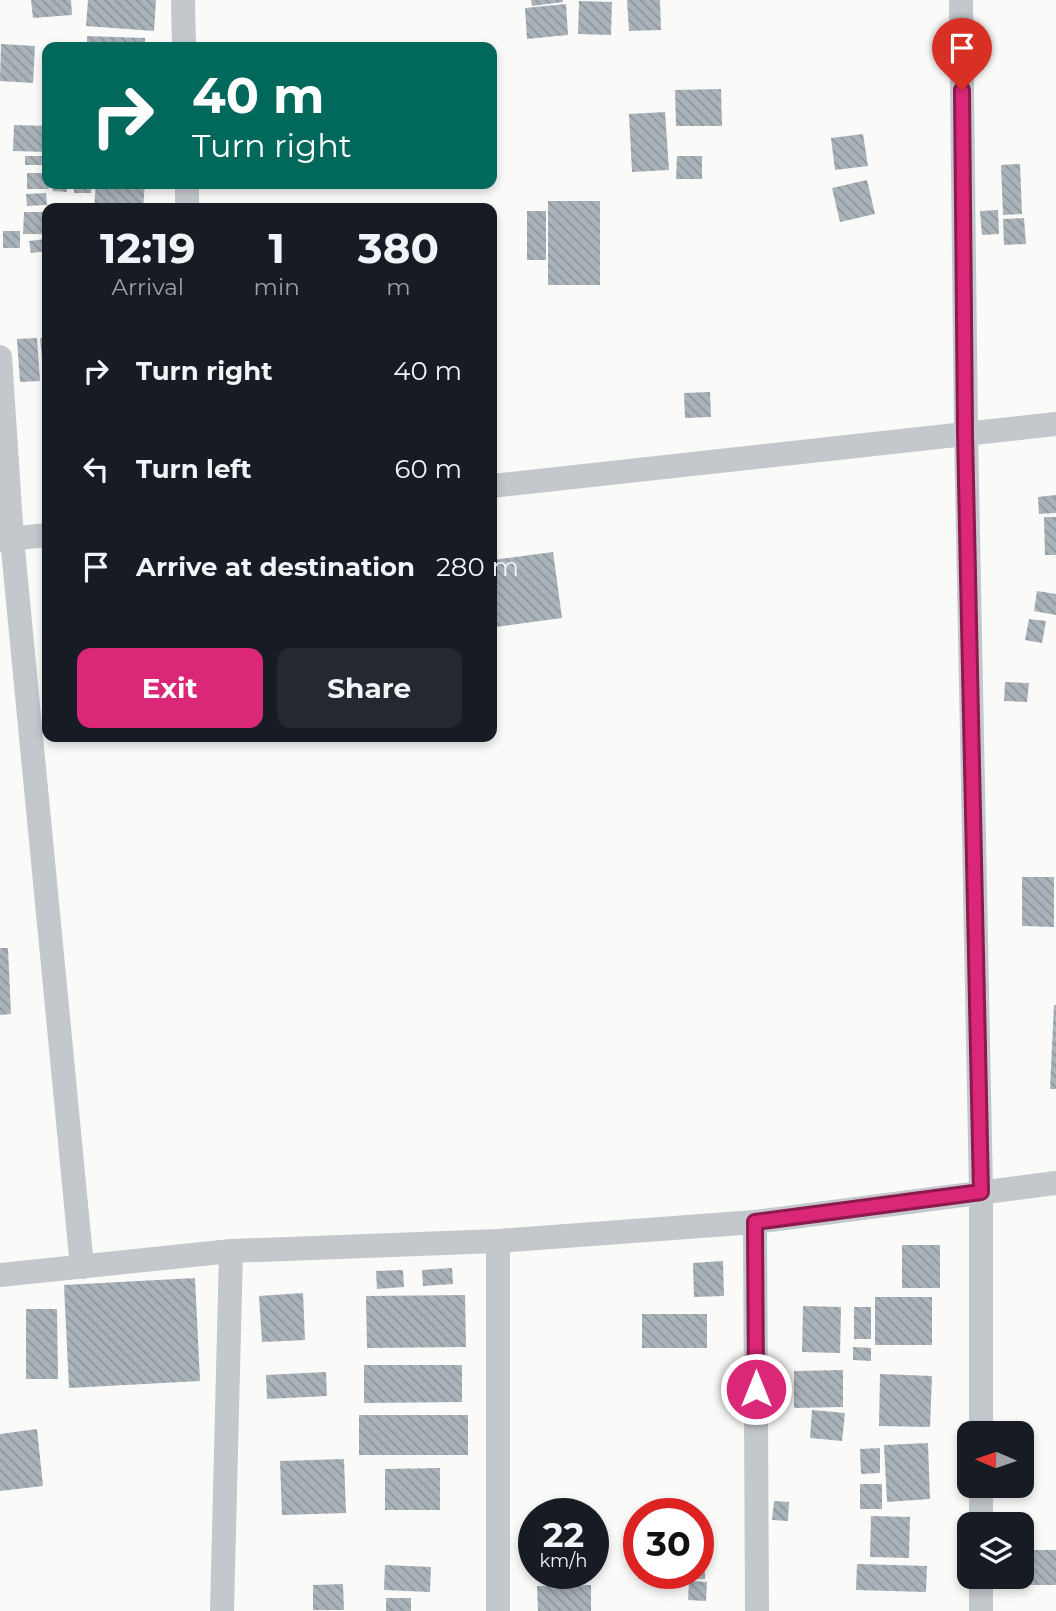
<!DOCTYPE html>
<style>
:root{--surface:#171b24;--page:#242831;--text:#f1f3f6;--muted:#9ea1a6;--accent:#db2777}
body{margin:0;font-family:Montserrat,sans-serif;background:var(--page);color:var(--text);height:100vh;display:flex;flex-direction:column;font-size:26px;white-space:nowrap}
*{box-sizing:border-box;margin:0}
p{font-size:23px;color:var(--muted)}
.icon{flex:none;width:38px;height:38px;fill:none;stroke:currentColor;stroke-width:2;stroke-linecap:round;stroke-linejoin:round}
.map{position:relative;flex:1;overflow:hidden}
.side{position:absolute;left:42px;top:203px;width:455px;height:539px;display:flex;flex-direction:column;background:var(--surface);border-radius:14px;box-shadow:0 4px 10px #0003}
.side>*{flex:none}
.hud{position:absolute;left:42px;top:42px;width:455px;height:147px;border-radius:14px;box-shadow:0 4px 10px #0003;background:#00695c;color:#fff;overflow:hidden}
.needle{width:46px;rotate:272deg}
.controls{position:absolute;left:957px;top:1421px;display:grid;gap:14px}
.controls a{display:grid;place-items:center;width:77px;height:77px;border-radius:14px;background:var(--surface);box-shadow:0 4px 10px #0003;font-size:35px}
.speed{position:absolute;left:518px;top:1498px;display:flex;gap:14px;font-size:35px;font-weight:700;text-align:center}
.speed>*{display:grid;place-content:center;width:91px;height:91px;border-radius:50%;background:var(--surface);box-shadow:0 4px 10px #0003;line-height:1}
.speed small{font-size:18px;font-weight:400}
.speed .limit{border:10px solid #d22;background:#fff;color:#111}
.pin{position:absolute;display:grid;place-items:center;width:60px;height:60px;color:#fff;margin:-72px -30px;border-radius:50% 50% 50% 0;rotate:-45deg;box-shadow:0 0 7px #0007}
.pin .icon{rotate:45deg}
.me{position:absolute;width:77px;margin:-38px;rotate:0deg;stroke-linejoin:round;filter:drop-shadow(0 0 5px #0008)}
.turn{display:flex;align-items:center;gap:24px;height:147px;padding:0 35px;font-size:32px}
.turn .icon{width:91px;height:91px;stroke-width:2.5}
.turn b{display:block;font-size:49px;line-height:60px}
.eta{display:flex;justify-content:space-evenly;align-items:center;height:119px;text-align:center}
.eta b{font-size:42px;font-weight:700;line-height:49px}
.action{display:flex;gap:14px;margin-top:auto;padding:14px 35px}
.action a{flex:1;height:80px;border-radius:14px;background:var(--accent);color:#fff;font-size:28px;font-weight:700;line-height:80px;text-align:center}
.action a+a{background:var(--page);color:var(--text)}
ul{padding:0;list-style:none}
li{display:flex;align-items:center;gap:21px;height:98px;padding:0 35px}
li div{flex:1}
li b{display:block;font-size:26px}
li em{font-style:normal}
.map>svg:first-child{display:block}
.building{fill:url(#building-back-hatch)}
.lines{fill:none;stroke-linecap:round;stroke-linejoin:round}
.minor{stroke:#c3c8cc;stroke-width:24}
.route-casing{stroke:#8e194d;stroke-width:18}
.route{stroke:#db2777;stroke-width:12}
</style>
<div class="map">
<svg width="1056" height="1611" viewBox="0 0 1056 1611">
<defs>
<pattern id="building-back-hatch" width="6" height="6" patternUnits="userSpaceOnUse" patternTransform="scale(1.75)"><rect width="6" height="6" fill="#aab3b9"/><path d="M-1 5l2 2M0 0l6 6M5-1l2 2" fill="none" stroke="#8e969c"/></pattern>
</defs>
<rect width="100%" height="100%" fill="#fafaf8"/>
<path class="building" d="M31,0H71L72,15L33,18Z
M88,0H156L154,31L86,26Z
M531,0H563V2L532,6Z
M627,0H660L661,30L629,31Z
M579,1L612,2L611,35L578,34Z
M566,4L568,35L527,39L525,8Z
M87,36L145,38V47H87Z
M1,44L35,46L33,83L0,81Z
M721,89L722,126H676L675,90Z
M665,112L669,170L632,172L629,114Z
M14,125L47,126V152L13,151Z
M863,134L868,166L835,170L831,138Z
M25,156H47V165H25Z
M677,156H702V179H676Z
M1020,164L1022,214L1003,215L1001,165Z
M27,173H47L49,189H27Z
M867,180L875,214L840,222L832,188Z
M54,184H67V192L53,191Z
M74,184H91V193H74Z
M96,184H145L143,208H94Z
M46,193L47,205L27,206L26,194Z
M548,201H600V285H548Z
M998,210L999,234L982,235L980,211Z
M527,211H546V260H527Z
M24,212H47V234H23Z
M1024,218L1026,244L1004,245L1003,219Z
M3,231H20V248H3Z
M47,239V251L31,253L29,241Z
M42,291H47V323H43Z
M47,337V378L44,379L40,338Z
M37,338L40,381L20,382L17,339Z
M710,392L711,417L685,418L684,393Z
M1056,495V513L1039,514L1038,497Z
M1044,517H1056V555H1045Z
M553,552L562,618L496,627L492,594V560Z
M1037,591L1056,594V615L1034,611Z
M1029,619L1046,621L1042,643L1025,640Z
M1005,682L1029,683L1027,702L1004,701Z
M1022,877H1054V927L1022,926Z
M0,948H8L11,1014L0,1015Z
M1054,1005H1056V1089H1050Z
M902,1245H940V1288H902Z
M723,1261L724,1296L694,1297L693,1263Z
M452,1268L453,1284L423,1286L422,1270Z
M403,1270L404,1287L377,1289L376,1271Z
M195,1278L200,1381L69,1388L64,1285Z
M303,1293L305,1340L262,1342L259,1296Z
M465,1295L466,1347L367,1348L366,1296Z
M875,1297H932V1345H875Z
M803,1306L841,1307L840,1353L802,1352Z
M854,1307H871V1339H854Z
M26,1309H57L58,1379H26Z
M642,1314H707V1348H642Z
M853,1347L871,1348V1361L853,1360Z
M364,1365H462V1402L364,1403Z
M843,1370V1407L794,1408V1371Z
M326,1372L327,1396L267,1399L266,1375Z
M880,1374L932,1376L930,1427L879,1426Z
M812,1410L845,1413L842,1441L810,1438Z
M359,1415H468V1455H359Z
M37,1429L43,1486L0,1491V1434Z
M928,1443L930,1499L887,1502L884,1445Z
M880,1448V1473L861,1474L860,1449Z
M344,1459L346,1513L282,1515L280,1461Z
M440,1468V1510H385V1469Z
M860,1484H882V1509H860Z
M774,1501L789,1502L788,1521L772,1520Z
M698,1516H705V1579H638V1573H698Z
M871,1516L910,1517L909,1558L870,1557Z
M1026,1550H1056V1585H1026Z
M857,1564L927,1566L926,1592L856,1590Z
M385,1565L431,1567L430,1592L384,1590Z
M689,1581L707,1582L706,1601L688,1600Z
M343,1584L344,1610H313V1585Z
M591,1585V1611H538L537,1586Z
M386,1598H411V1611H386Z"/>
<g class="lines">
<path class="minor" d="M183,0L184,47
M961,0L966,433L981,1192V1433
M187,184V208
M0,357L12,539L82,1267
M492,486L1056,424
M0,540L47,535
M755,1222L757,1611
M0,1275L231,1251L498,1241L755,1222L1056,1183
M981,1486V1524
M981,1577V1611
M222,1611L231,1251
M498,1611V1241"/>
</g>
<g class="lines">
<defs>
<path id="route" d="M756,1389L755,1222L981,1192L965,433L962,90"/>
</defs>
<use href="#route" class="route-casing"/>
<use href="#route" class="route"/>
</g>
</svg>
<div class="controls">
<a><svg class="needle" viewBox="-14 -14 28 28"><path d="M0-13l5 13h-10z" fill="#e53935"/><path d="M0 13l5-13h-10z" fill="#9ea1a6"/></svg></a>
<a><svg class="icon" aria-label="layers" viewBox="0 0 24 24"><path d="M12 4l9 5-9 5-9-5zM3 14l9 5 9-5"/></svg></a>
</div>
<div class="speed"><div>22<small>km/h</small></div><div class="limit">30</div></div>
<div class="pin" style="left:962px;top:90px;background:#d93025"><svg class="icon" aria-label="arrive" viewBox="0 0 24 24"><path d="M6 21V4h12l-3 4 3 4H6"/></svg></div>
<svg class="me" style="left:756px;top:1389px" viewBox="-20 -20 40 40"><circle r="17" fill="#db2777" stroke="#fff" stroke-width="3"/><path d="M0-11L8 9 0 5-8 9z" fill="#fff"/></svg>
<div class="hud">
<div class="turn"><svg class="icon" aria-label="right" viewBox="0 0 24 24"><path d="M7 20v-9h11M14 6l5 5-5 5"/></svg><div><b>40 m</b>Turn right</div></div>
</div>
<section class="side">
<div class="eta">
<div><b>12:19</b><p>Arrival</p></div>
<div><b>1</b><p>min</p></div>
<div><b>380</b><p>m</p></div>
</div>
<ul>
<li><svg class="icon" aria-label="right" viewBox="0 0 24 24"><path d="M7 20v-9h11M14 6l5 5-5 5"/></svg><div><b>Turn right</b></div><em>40 m</em></li>
<li><svg class="icon" aria-label="left" viewBox="0 0 24 24"><path d="M17 20v-9H6M10 6l-5 5 5 5"/></svg><div><b>Turn left</b></div><em>60 m</em></li>
<li><svg class="icon" aria-label="arrive" viewBox="0 0 24 24"><path d="M6 21V4h12l-3 4 3 4H6"/></svg><div><b>Arrive at destination</b></div><em>280 m</em></li>
</ul>
<div class="action"><a>Exit</a><a>Share</a></div>
</section>
</div>
